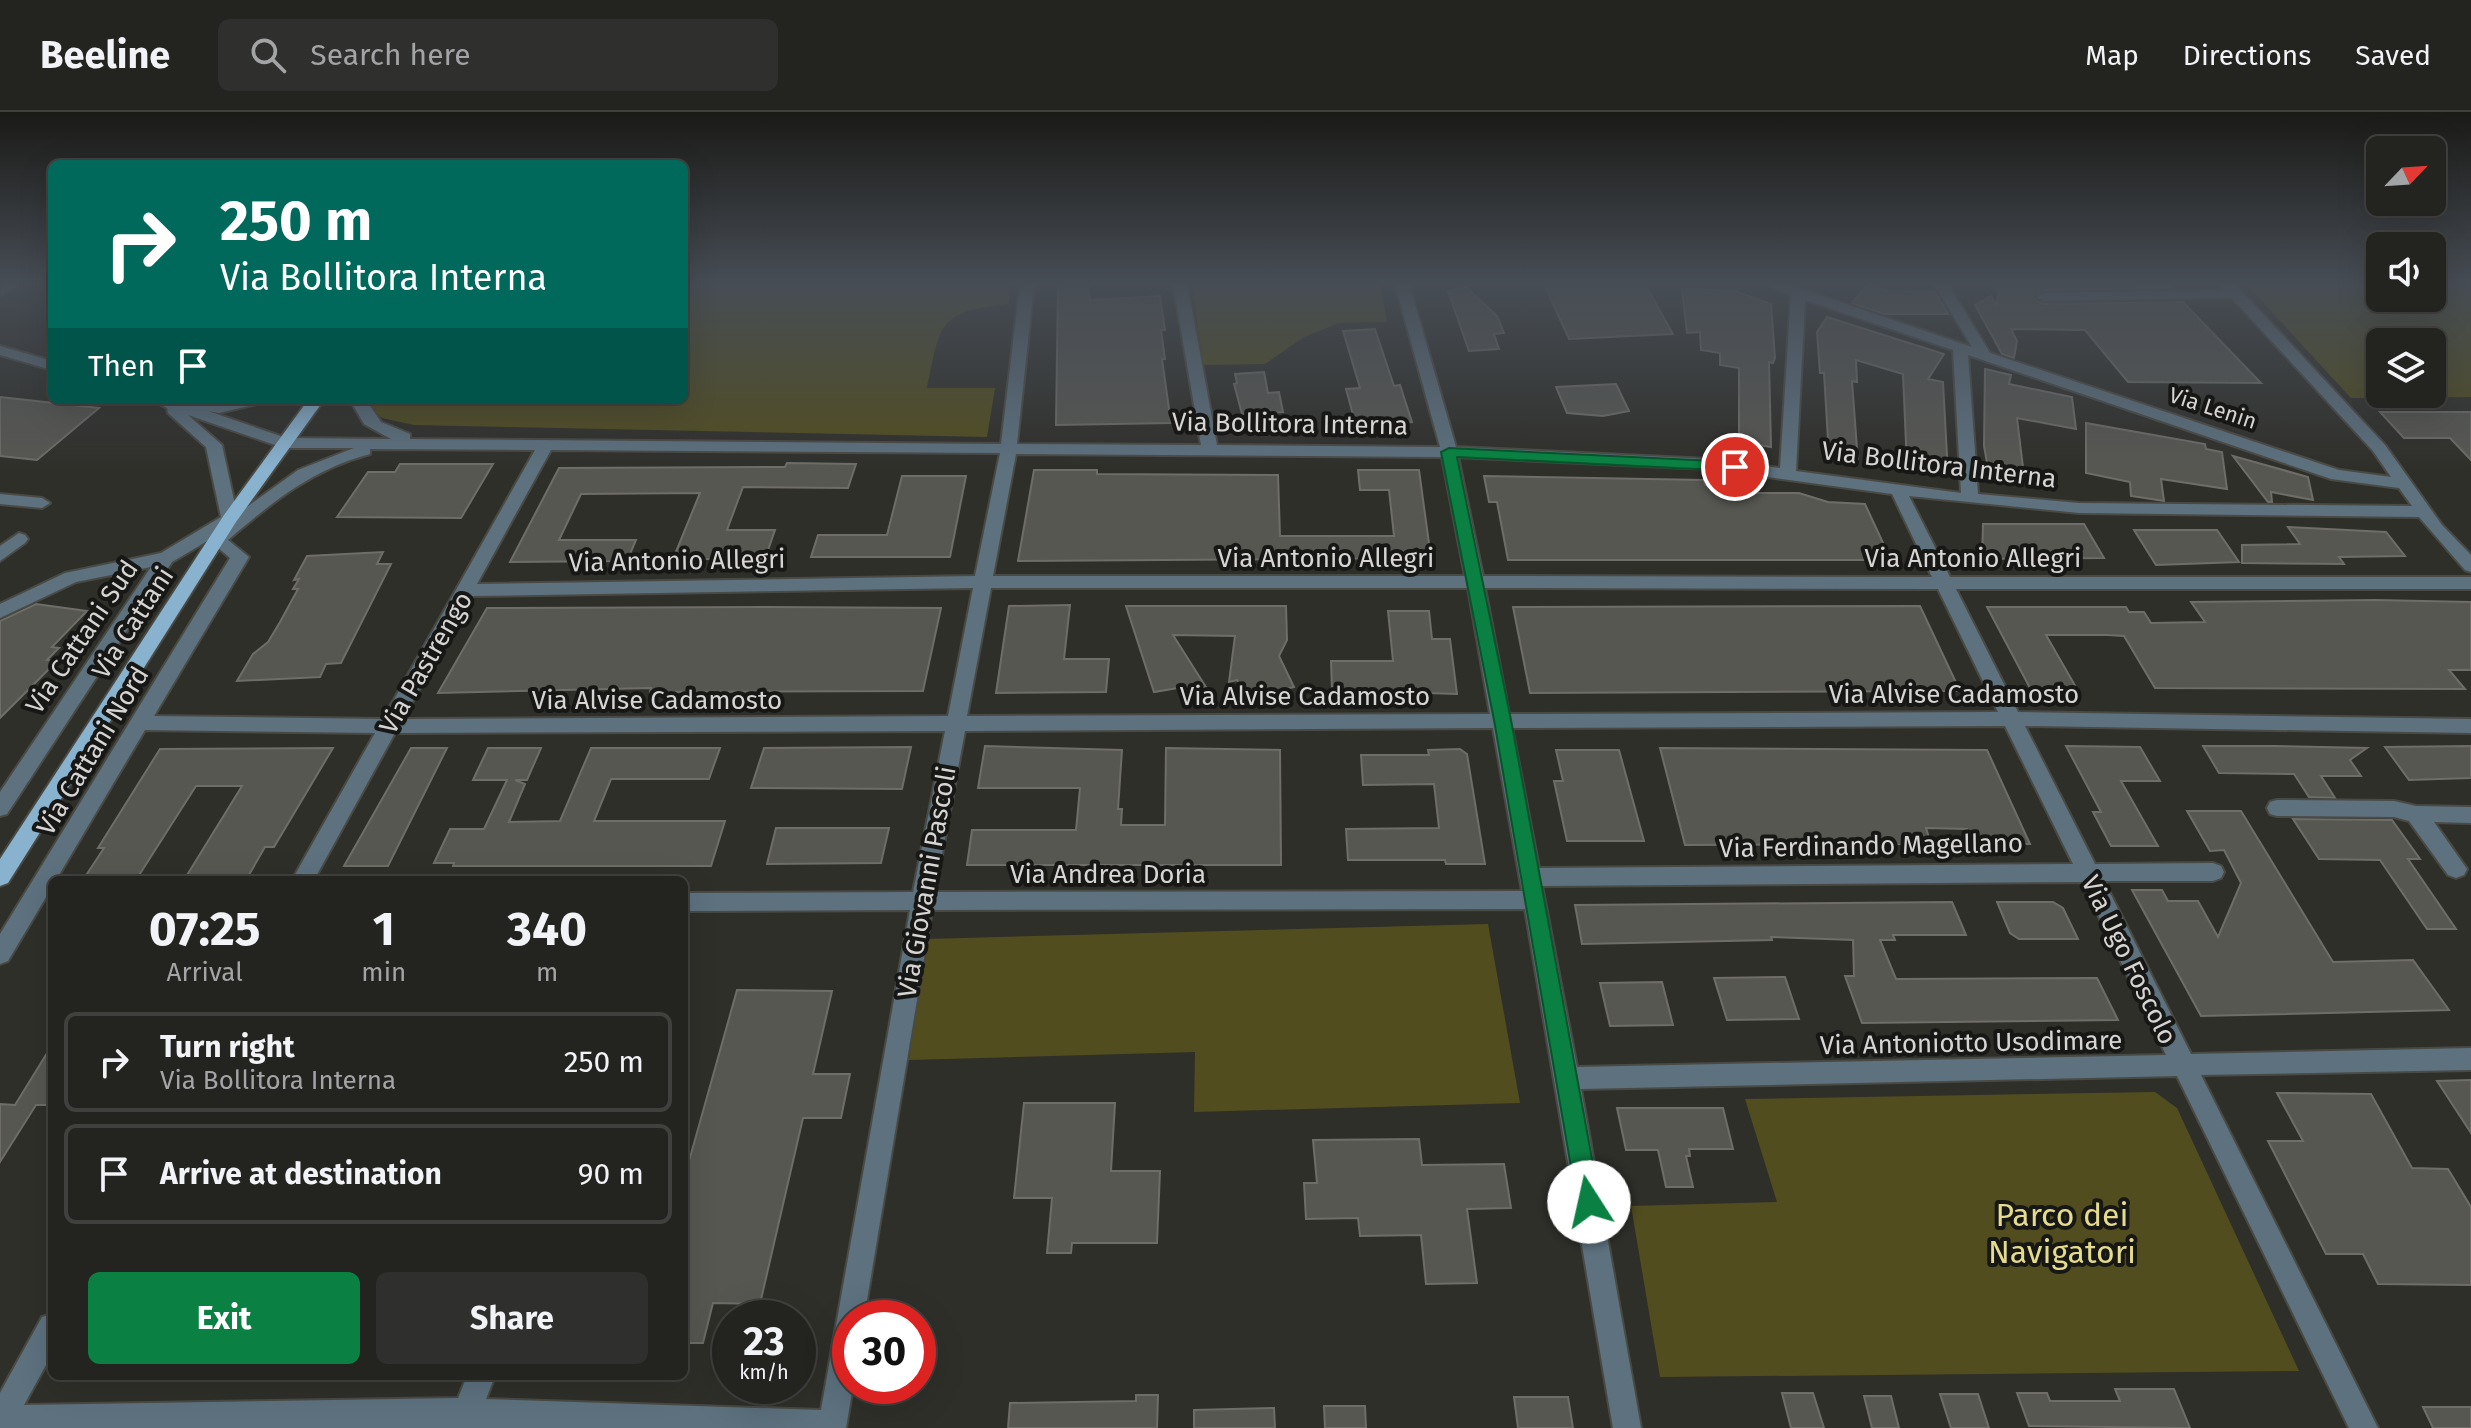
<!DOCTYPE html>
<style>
:root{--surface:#232320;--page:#2f2f2d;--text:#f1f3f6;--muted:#a3a4a5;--line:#40403e;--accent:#0b8043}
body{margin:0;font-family:"Fira Sans",sans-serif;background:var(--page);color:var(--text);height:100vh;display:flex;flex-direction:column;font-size:30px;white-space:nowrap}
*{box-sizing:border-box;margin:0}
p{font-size:26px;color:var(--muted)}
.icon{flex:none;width:44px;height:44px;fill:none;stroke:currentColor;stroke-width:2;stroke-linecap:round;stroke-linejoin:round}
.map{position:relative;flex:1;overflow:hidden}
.side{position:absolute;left:48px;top:764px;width:640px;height:504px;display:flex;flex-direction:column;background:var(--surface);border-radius:12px;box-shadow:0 8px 32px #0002,0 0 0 2px var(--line)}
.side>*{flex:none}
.hud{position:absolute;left:48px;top:48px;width:640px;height:244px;border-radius:12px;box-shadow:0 8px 32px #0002,0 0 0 2px var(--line);background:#00695c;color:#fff;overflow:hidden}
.needle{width:52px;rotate:65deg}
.tools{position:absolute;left:2366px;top:24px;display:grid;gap:16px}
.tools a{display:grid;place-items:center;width:80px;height:80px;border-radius:12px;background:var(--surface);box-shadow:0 8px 32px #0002,0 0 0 2px var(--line);font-size:40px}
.speed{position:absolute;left:712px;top:1188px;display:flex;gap:16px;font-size:40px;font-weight:700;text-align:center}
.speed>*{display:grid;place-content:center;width:104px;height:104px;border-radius:50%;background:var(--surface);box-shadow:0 8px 32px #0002,0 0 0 2px var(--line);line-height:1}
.speed small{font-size:20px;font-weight:400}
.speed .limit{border:12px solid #d22;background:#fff;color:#111}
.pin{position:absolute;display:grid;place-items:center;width:68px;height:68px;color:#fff;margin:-34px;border:4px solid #fff;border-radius:50%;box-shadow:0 2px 8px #0007}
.me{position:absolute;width:88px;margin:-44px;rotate:350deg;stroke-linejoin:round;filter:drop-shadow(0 0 6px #0008)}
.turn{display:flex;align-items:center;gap:28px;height:168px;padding:0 40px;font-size:36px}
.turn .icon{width:104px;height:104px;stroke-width:2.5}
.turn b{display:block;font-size:56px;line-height:68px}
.then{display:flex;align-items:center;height:76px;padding:0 40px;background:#0003;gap:16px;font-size:30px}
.eta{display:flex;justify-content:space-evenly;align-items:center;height:136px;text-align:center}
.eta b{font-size:48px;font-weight:700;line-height:56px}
.primary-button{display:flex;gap:16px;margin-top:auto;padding:16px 40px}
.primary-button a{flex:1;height:92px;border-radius:12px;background:var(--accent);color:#fff;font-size:32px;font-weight:700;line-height:92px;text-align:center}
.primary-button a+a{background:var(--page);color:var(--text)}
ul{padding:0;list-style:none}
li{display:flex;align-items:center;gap:24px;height:100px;margin:0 16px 12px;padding:0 24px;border:4px solid var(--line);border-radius:12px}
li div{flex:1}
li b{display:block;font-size:30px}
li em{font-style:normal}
header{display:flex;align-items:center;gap:48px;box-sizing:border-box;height:112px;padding:0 40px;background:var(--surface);border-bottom:2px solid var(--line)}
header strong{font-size:38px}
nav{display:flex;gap:44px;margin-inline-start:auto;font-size:28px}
.search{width:560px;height:72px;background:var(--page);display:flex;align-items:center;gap:20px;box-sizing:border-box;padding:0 28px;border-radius:12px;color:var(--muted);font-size:30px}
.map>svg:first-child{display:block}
.green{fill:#524d1f;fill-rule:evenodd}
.building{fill:#575752;stroke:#6e6d68;stroke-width:2}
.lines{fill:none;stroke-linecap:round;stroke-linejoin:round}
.minor-casing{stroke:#4a4a45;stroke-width:4}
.major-casing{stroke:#4a4a45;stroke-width:4}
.minor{fill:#5d717f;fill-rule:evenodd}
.major{fill:#89b2cf;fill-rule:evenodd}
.route{fill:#0b8043;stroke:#07532c;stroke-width:2}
.labels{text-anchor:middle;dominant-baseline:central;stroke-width:8;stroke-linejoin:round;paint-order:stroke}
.far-street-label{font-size:22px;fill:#d6d5d3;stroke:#171715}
.street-label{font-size:26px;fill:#d6d5d3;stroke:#171715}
.near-park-label{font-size:32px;fill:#e4dc8c;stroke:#171715}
</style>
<header>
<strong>Beeline</strong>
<div class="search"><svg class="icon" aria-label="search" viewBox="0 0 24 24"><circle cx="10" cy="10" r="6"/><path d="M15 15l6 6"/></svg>Search here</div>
<nav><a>Map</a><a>Directions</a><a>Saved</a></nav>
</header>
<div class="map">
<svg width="2471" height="1316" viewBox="0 0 2471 1316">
<rect width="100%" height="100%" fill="#2f2f2a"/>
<path class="green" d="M684,172H1011L1008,192C937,200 941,211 927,276H995L987,325L414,313L382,306L370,296L369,288H684Z
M1192,172H1380L1387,210L1339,211L1304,225L1265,252L1203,253Z
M2246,172H2380V186H2432V172H2471V285L2351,286ZM2432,230V282H2380V230Z
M1488,812L1520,991L1194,1000L1195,940L909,948L926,827Z
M2155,980L2177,996L2299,1259L1660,1265L1631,1094L1777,1090L1745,987Z"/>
<path class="building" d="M1058,172H1088L1090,188L1160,184L1165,218H1161L1165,247H1162L1171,311L1056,313Z
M1544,172H1645L1673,222L1569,227Z
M1868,172L1888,179L1935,180L1948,202H1883L1852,191Z
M1991,172H2168L2171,176L2043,178L2033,186L2043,192L2183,190L2261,271L2128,270L2085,218L2011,217L2017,229L2014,246L2002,242L1975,193L1991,184L1996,193L1999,181Z
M1466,175L1497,204L1504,221L1494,222L1499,237L1469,239L1448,179Z
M1682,177L1735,179L1771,192L1775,246L1773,251L1769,250L1771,335L1739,330V256L1720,253V241L1701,238L1700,220L1687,221Z
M1827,205L1944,242L1928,267L1943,270L1948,362L1907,355L1903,262L1856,248L1857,270L1852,269L1858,350L1829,345L1824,261H1820L1817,220Z
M1375,217L1394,274L1400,273L1412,310L1356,314L1346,277L1360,276L1343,219Z
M1985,257L2011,263L2009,272L2072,285L2076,317L2017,306L2025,372L1990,368L1984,334Z
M1264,260L1268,281L1279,280L1283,300L1242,302L1234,272L1237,271L1235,262Z
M1616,272L1629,299L1603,304L1567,301L1556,275Z
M0,285L99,296L37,348L0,344Z
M2380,300H2471V348L2450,326H2404Z
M2086,311L2205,332L2206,337L2222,340L2227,377L2161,367L2164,389L2131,384L2130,370L2086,361Z
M2233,344L2308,365L2313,388L2271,380L2272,390H2268Z
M787,351L856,352L848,376L743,375L727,418H775L765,447H673L700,381L581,382L559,428H636L627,449L510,450L559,356L785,355Z
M400,352H493L461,406L337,405L368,360H395Z
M1034,358H1097V362L1278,363L1280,424H1394L1389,378H1360L1358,358H1419L1431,446L1018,449Z
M902,364H966L950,445H811L818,423H887Z
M1484,364L1703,368L1705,373L1737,372L1741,381H1799L1828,390L1865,392L1891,448H1508L1497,390H1489Z
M1983,412H2084L2104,446L1982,447Z
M2288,415L2386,420L2405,444L2339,445L2344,452L2242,451V433L2300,432Z
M2134,418H2217L2239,450L2156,453Z
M383,440L377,452H391L341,551L326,552L320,565L237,569L253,542L268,530L280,510L298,477H293L299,467L294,468L307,444Z
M2375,488L2471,490V558H2449L2465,577L2155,576L2124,524L2107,523H2046L2077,577L2031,578L1987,495H2126L2129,500H2144L2151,511L2205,510L2191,490Z
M36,492L87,499L52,535L59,536L47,548L57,549L0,606V509Z
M1070,493L1064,547H1109L1106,580L996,581L1009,494Z
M1126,494H1286L1287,528L1279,544L1294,575L1269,581L1266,575L1243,581L1237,568L1229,570L1235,524L1173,523L1206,575L1182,581L1178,576L1154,580Z
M1920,494L1960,579L1530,581L1513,495Z
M487,496L768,495L941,496L923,579L650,580L651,576L438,581Z
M1388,499H1429L1432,527H1450L1457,582L1332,578L1331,549H1393Z
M985,634L1122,638L1118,697H1122L1121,713H1165L1166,636L1280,638L1281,753H967L972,718H1076L1080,676H978Z
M2066,634L2140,635L2160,669H2121L2158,734H2111L2093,700H2101Z
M2203,634H2276L2367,636L2350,648L2361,664H2321L2335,686L2309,685L2294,662L2219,661Z
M2471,634V666L2409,668L2385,635Z
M911,635L902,677L751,676L764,636Z
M333,636L274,735H265L246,768H184L242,674H196L136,768H83L104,736H98L160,637Z
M411,636H447L388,754H344Z
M488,636H541L527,668H515L525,672L509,710L560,709L591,636H720L709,667H611L594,709H725L711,754H453L454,751H434L450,717H484L507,668H473Z
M1660,636L1987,638L2030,732L1973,731L1967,717L1926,716L1931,732L1685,733Z
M1460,637L1467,642L1485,752H1446L1445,748H1348L1346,717L1439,716L1434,672L1363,673L1361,643H1429L1428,638Z
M1556,638H1619L1644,729H1567L1554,669H1563Z
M2187,699H2241L2333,850L2413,848L2449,898L2201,904L2132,778H2162L2168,789H2198L2218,825L2241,771L2224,738L2210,739Z
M2293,707L2392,708L2420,747H2408L2456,817H2427L2380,748L2319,747Z
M776,716H889L881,751L767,752Z
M1952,790L1966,823H1893L1895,828H1880L1896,867L2097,866L2118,908L1862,911L1845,864H1854L1853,828L1771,825L1772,828L1582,832L1575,793Z
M1997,790H2053L2063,796L2078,827H2019L2010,821Z
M1785,865L1799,907L1727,908L1714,866Z
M1662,870L1673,913L1610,914L1600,871Z
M737,878L832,879L813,962H850L841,1006H803L760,1192L713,1191L703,1231H684V1067Z
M52,933V993H36L0,1050V992L15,993Z
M2471,968V1021L2437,969Z
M2277,981L2371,982L2412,1056L2448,1057L2471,1095V1173L2378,1172L2363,1142H2326L2268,1029H2303Z
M1024,991H1115L1111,1059H1160L1157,1131H1072L1071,1141H1047L1052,1086H1014Z
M1617,996H1723L1733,1037H1689L1690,1044H1686L1693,1075H1666L1658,1038H1626Z
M1419,1027L1422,1053L1504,1052L1511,1096L1467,1097L1477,1171L1426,1172L1421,1123L1360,1124L1358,1106L1306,1107L1304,1071H1317L1313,1028Z
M2115,1277H2174L2190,1316L2029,1314L2017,1281H2047L2050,1289H2120Z
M1782,1281H1813L1824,1316H1791Z
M1940,1282H1978L1989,1316H1951Z
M1136,1283H1158L1157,1316H1008L1010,1291L1136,1289Z
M1864,1284H1891L1899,1316H1872Z
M1514,1285H1568L1573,1316H1518Z
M1324,1294H1365L1366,1316H1325Z
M2423,1295H2471V1316H2433Z
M1274,1296L1275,1316H1194V1298Z"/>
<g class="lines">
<defs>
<path id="minor" d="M19,172L0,184L2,172Z
M1020,172H1034L1017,332L1201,333L1173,172H1187L1217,333L1440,335L1395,172H1409L1456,335L1709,347L1780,356L1791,183L1765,172H1787L1972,235L1934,172H1948L1990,241L2339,358L2391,365L2373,339L2232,186L2043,189L2036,185L2043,181L2225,178L2220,172H2235L2385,333L2442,413L2471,443V460L2465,458L2419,405L2079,401L1909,384L1950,465H2471V477H1956L2018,600L2471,607V621L2025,614L2095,752L2213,751L2221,754L2224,760L2221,766L2213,769H2104L2191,942L2471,936V958L2201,963L2378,1316H2349L2177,964L1581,977L1641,1316H1613L1525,797L932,798L864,1206H850V1274H853L846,1316H0V1281L42,1205L52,1202V1242L24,1293L458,1286L467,1264H495L486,1287L821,1298L910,798L684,799V781L913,780L945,619L395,621L314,768H292L375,621L145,618L56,768H52V775L8,849L0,852V822L230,446L209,428L172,450L7,702L0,704V680L151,455L76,470L0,506V492L65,461L161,441L221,405L206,335L168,301L167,296L152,288H175L192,294L200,289L264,288L261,291L219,301L208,299L286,326L391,327L364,312L350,288H366L381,310L410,322V327L1001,332ZM1805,188L1953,238L1961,381L1796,359ZM1968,243L2331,367L2399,376L2412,394L2079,391L1978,382ZM188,303L284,336H354L298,358L237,402L222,333ZM370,337L535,338L383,607L154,604L249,445L228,428C272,390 313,357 370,342ZM551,338L1000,341L975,464L477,472ZM1016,342L1442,345L1465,464H993ZM1458,345L1709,357L1892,382L1932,465L1483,464ZM973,476L948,604L403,607L471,484ZM991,476H1468L1490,602L967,604ZM1485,476L1938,477L1998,600L1509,602ZM2005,614L2073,752L1539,756L1512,616ZM1493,616L1522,779L935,780L965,619ZM2082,770L2166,943L1577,955L1542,774Z
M0,234L52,249V258L0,243Z
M0,382L42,386L50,391L42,396L0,392Z
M19,421L25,423L28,427L25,431L0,449V434Z
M2277,688L2394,689L2416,694L2471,695V711L2434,710L2467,757L2464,763L2456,766L2448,763L2409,709L2394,705L2277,704L2270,702L2267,696L2270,690Z"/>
<path id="major" d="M308,288H324L236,410L8,771L0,774V747L224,403Z"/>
</defs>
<use href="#minor" class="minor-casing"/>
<use href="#major" class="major-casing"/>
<use href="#minor" class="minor"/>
<use href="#major" class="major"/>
</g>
<linearGradient id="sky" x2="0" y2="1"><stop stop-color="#1a1a17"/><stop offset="0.48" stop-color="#474d55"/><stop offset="1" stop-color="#474d55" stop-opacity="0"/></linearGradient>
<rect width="2471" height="357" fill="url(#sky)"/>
<path class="route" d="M1449,336L1735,350L1743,355L1735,359L1457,345L1511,608L1600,1090L1597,1098L1589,1102L1581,1098L1577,1090L1494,608L1441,340Z"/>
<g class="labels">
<g class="far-street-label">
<text transform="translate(2213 296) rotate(18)">Via Lenin</text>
</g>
<g class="street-label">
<text transform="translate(1290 312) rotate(1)">Via Bollitora Interna</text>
<text transform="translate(1939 353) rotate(7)">Via Bollitora Interna</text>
<text x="1326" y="446">Via Antonio Allegri</text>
<text x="1973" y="446">Via Antonio Allegri</text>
<text transform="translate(677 449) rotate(-1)">Via Antonio Allegri</text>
<text transform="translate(133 511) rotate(-57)">Via Cattani</text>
<text transform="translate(82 525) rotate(-56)">Via Cattani Sud</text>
<text transform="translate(426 551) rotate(-60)">Via Pastrengo</text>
<text x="1954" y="582">Via Alvise Cadamosto</text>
<text x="1305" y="584">Via Alvise Cadamosto</text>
<text x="657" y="588">Via Alvise Cadamosto</text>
<text transform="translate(93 639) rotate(-59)">Via Cattani Nord</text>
<text transform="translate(1871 734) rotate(-1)">Via Ferdinando Magellano</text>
<text x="1108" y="762">Via Andrea Doria</text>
<text transform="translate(927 770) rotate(-80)">Via Giovanni Pascoli</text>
<text transform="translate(2129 848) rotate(64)">Via Ugo Foscolo</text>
<text transform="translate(1971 931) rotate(-1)">Via Antoniotto Usodimare</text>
</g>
<g class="near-park-label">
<text x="2062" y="1103">Parco dei<tspan x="2062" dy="37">Navigatori</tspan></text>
</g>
</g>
</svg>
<div class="tools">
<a><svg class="needle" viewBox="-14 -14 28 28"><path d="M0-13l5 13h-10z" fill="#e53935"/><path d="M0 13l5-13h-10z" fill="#a3a4a5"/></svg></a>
<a><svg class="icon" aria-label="sound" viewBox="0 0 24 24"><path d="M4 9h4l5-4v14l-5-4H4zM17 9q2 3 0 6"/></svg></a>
<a><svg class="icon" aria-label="layers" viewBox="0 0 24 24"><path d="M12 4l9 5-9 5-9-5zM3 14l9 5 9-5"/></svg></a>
</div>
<div class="speed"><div>23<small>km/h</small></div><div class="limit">30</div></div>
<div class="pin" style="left:1735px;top:355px;background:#d93025"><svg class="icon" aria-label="arrive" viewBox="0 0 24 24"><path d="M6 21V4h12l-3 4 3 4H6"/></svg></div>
<svg class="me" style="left:1589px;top:1090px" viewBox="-20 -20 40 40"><circle r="19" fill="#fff"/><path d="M0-13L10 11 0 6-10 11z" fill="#0b8043"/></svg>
<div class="hud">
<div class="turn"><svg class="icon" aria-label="right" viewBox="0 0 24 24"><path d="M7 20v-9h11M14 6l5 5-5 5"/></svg><div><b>250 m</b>Via Bollitora Interna</div></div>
<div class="then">Then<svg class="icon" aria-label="arrive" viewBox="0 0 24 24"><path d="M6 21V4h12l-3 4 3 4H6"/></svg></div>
</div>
<section class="side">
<div class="eta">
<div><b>07:25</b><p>Arrival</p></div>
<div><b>1</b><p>min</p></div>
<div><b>340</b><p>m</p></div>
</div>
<ul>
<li><svg class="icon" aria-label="right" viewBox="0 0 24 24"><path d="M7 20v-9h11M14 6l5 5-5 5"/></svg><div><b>Turn right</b><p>Via Bollitora Interna</p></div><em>250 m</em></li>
<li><svg class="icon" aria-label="arrive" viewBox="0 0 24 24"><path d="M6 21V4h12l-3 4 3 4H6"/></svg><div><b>Arrive at destination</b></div><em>90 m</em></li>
</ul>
<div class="primary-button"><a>Exit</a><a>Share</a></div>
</section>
</div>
